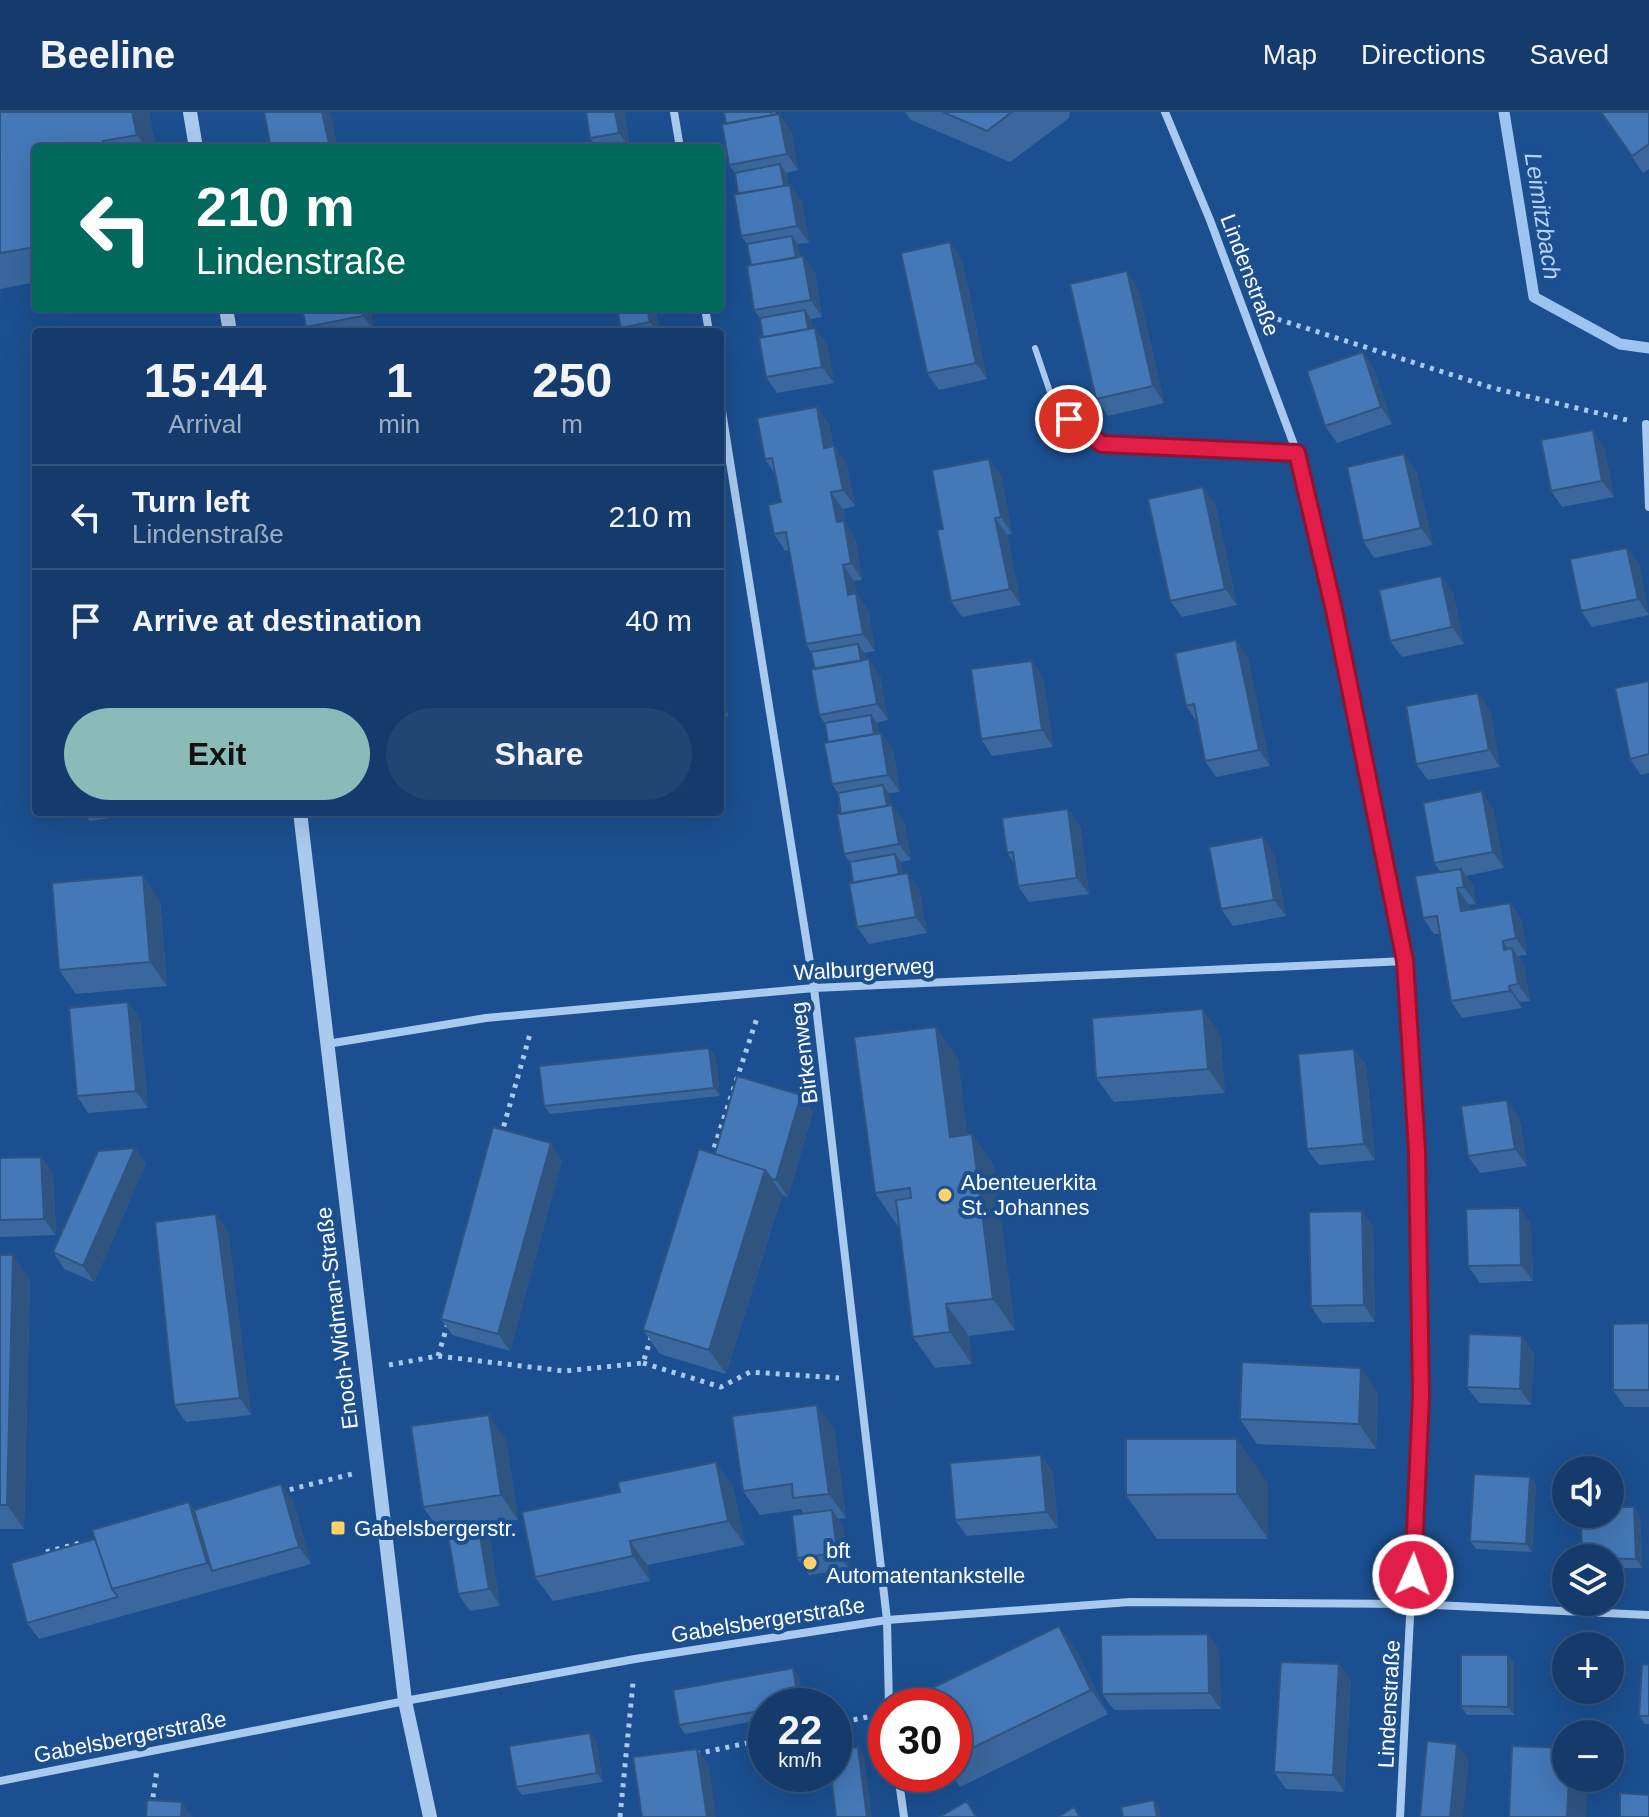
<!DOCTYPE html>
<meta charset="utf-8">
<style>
:root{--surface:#143b6b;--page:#214673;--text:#f1f3f6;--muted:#9dadc1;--line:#33557e;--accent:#8bbbb9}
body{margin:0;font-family:Arial,sans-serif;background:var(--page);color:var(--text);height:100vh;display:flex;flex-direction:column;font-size:30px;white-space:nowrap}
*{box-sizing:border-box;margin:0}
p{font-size:26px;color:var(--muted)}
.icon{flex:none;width:44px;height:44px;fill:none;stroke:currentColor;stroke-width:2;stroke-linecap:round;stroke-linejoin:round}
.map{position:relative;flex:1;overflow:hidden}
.details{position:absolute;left:32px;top:216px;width:692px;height:488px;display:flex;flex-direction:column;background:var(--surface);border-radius:8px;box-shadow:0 8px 32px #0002,0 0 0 2px var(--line)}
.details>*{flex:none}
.top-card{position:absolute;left:32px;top:32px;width:692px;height:168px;border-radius:8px;box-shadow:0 8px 32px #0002,0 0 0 2px var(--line);background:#00695c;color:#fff;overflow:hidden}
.controls{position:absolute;left:1552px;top:1344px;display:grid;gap:16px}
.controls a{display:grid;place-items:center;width:72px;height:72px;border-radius:50%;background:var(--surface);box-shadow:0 8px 32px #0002,0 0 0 2px var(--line);font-size:40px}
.speed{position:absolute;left:748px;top:1576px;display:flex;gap:16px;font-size:40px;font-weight:700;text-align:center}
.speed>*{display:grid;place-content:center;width:104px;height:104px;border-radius:50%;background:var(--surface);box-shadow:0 8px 32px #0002,0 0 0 2px var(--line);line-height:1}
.speed small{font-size:20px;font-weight:400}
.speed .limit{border:12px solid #d22;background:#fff;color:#111}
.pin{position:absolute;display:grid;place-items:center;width:68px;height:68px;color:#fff;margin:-34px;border:4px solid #fff;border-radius:50%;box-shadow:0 2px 8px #0007}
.me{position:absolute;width:88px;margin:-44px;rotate:2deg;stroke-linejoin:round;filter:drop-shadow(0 0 6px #0008)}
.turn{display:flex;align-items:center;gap:28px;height:168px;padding:0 32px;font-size:36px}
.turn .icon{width:104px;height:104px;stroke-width:2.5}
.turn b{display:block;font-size:56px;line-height:68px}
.eta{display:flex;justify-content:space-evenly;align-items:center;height:136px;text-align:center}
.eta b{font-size:48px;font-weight:700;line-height:56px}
.button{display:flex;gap:16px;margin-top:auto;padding:16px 32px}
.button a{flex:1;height:92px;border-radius:48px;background:var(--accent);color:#111;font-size:32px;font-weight:700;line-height:92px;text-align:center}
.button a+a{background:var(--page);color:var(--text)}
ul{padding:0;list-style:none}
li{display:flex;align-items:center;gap:24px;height:104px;padding:0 32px;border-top:2px solid var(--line)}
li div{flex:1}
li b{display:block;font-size:30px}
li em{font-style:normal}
header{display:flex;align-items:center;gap:48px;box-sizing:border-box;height:112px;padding:0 40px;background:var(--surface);border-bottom:2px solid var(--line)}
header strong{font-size:38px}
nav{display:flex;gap:44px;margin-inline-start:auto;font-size:28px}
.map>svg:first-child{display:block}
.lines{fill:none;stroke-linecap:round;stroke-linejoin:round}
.stream{stroke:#9cc4f0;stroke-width:11}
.path{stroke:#a9c9ee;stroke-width:5;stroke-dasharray:4 6;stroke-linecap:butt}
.service{stroke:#a9c9ee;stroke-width:6}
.minor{stroke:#a9c9ee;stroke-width:8}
.tertiary{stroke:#a9c9ee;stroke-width:14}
.wall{fill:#3a679d}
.shaded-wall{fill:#305480}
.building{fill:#4478b7;stroke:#305480;stroke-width:2}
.route-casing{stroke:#92132f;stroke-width:20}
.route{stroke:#e11d48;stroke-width:14}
.poi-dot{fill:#ffd166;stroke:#1b4f8f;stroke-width:3}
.labels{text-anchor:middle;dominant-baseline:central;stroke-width:8;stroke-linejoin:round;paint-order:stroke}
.street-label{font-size:22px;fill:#fff;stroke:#1b4f8f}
.poi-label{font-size:22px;fill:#fff;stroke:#1b4f8f;text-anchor:start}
.water-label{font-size:24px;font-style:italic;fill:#b5d3f5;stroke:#1b4f8f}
</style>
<header>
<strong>Beeline</strong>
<nav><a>Map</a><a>Directions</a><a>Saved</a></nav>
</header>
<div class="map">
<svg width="1649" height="1705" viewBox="0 0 1649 1705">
<rect width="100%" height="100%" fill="#1b4f8f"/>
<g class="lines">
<path class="stream" d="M1504,0L1534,185L1620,232L1649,236"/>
<path class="path" d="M1268,204L1493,276L1627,308
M501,1024L530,922
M711,1045L758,903
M438,1244L448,1211
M643,1251L721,1275L750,1260L839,1266
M389,1253L438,1244L564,1259L643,1251L652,1222
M280,1380L352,1362
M46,1440L84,1430
M834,1612L872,1604
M696,1642L766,1627
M150,1705L157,1658
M620,1705L633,1571"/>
<path class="service" d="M1035,236L1051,283L1069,307L1102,332L1297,341"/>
<path class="minor" d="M674,0L680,36
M1165,0L1210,108L1297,341L1334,498L1405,849L1417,1039L1421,1284L1400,1705
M705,196L709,220
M720,287L814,876L887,1508L889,1594
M1646,312L1649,395
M327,932L486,906L814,876L1405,849
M898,1662L904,1705
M0,1669L405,1589L635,1547L887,1508L1130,1490L1412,1492L1649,1503"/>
<path class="tertiary" d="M190,0L196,36
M226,196L230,220
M300,700L405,1589L430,1705"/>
</g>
<path class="wall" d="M0,0H149L155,36H36V170L0,177Z
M586,0H624L630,36H597L590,26Z
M724,0H775L776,2L791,18L798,58L786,61L788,73L802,89L809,131L798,132L800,145L803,144L815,161L822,205L811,207L812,216L827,232L834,271L777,281L766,265L763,225L760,206L754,198L751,153L747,132L741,124L738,82L735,61L729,53L726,12Z
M905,0H1070L1069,6L1010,50L911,8Z
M1601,0H1649V57L1643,61Z
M962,147L987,267L939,278L927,261Z
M1138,176L1164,291L1108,304L1096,287Z
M302,196H369L375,220H309L306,215Z
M655,196L660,220H624L621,216Z
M1374,257L1392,312L1337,331L1325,314Z
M817,295L829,312L833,334L846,350L855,394L843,397L846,412L855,426L862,468L854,469L856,481L868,498L875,539L864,541L865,548L880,564L888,608L877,611L879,621H881L893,638L900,680L889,681L891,693L904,709L911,748L901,750L903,762L919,777L927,821L869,832L857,815L853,771L850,750L844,742L841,702L838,681L832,672L828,630L825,611L819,603L815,557L811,540L806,532L789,438L785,439L774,422L781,390L775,362L765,347Z
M1604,335L1614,385L1562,395L1551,379Z
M1416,358L1433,433L1374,446L1363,429Z
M1001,363L1012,422L1007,423L1021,493L962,505L951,489L943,417Z
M1215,391L1237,493L1182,505L1170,489Z
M1627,436L1639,452L1649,503L1592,515L1581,499Z
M1441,464L1453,481L1464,532L1402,545L1390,529Z
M1248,545L1270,654L1216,665L1205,649L1197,610L1186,594Z
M720,559L728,604L720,606Z
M1043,565L1053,635L992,644L981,627Z
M1649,569V661L1641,663L1630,647Z
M1490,598L1500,655L1428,668L1416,652Z
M1493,696L1504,756L1466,764L1473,773L1476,792L1469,793L1470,798L1510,791L1521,807L1527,843L1518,844L1524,853L1530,889L1520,890L1522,896L1462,906L1451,889L1440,822H1434L1423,806L1441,760L1434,751Z
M1068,697L1080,714L1089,782L1029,790L1018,774L1015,752L1007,741Z
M83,700H150L90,709Z
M1274,742L1286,804L1233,814L1221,797Z
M160,788L167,874L76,882L59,858Z
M128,890L140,907L148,996L88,1001L77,984Z
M936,915L958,947L967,1023L972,1022L994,1054L1015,1218L969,1224L972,1252L935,1256L913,1225L899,1112L897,1113L875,1081Z
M1220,922L1225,981L1114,990L1096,966Z
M709,936L715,944L720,984L550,1002L544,994Z
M1354,937L1366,953L1375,1048L1319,1053L1307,1037Z
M813,1000L788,1085L782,1083L726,1262L660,1242L643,1218L715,1042Z
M1519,1004L1527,1054L1480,1061L1468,1044Z
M135,1036L146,1052L94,1170L64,1157L53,1140Z
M41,1045L53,1061L56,1123L0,1125V1046Z
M562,1048L510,1239L452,1223L441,1207Z
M1362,1099L1373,1115L1375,1210L1322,1211L1311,1194Z
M1531,1112L1533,1169L1480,1171L1468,1154Z
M228,1119L251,1303L186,1310L174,1293Z
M0,1143L30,1167L24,1417H0Z
M1649,1211V1295H1625L1613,1278Z
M1534,1241L1531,1293L1479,1291L1467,1275Z
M1378,1280L1376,1337L1257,1332L1240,1307Z
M834,1317L846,1406L838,1407L843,1414L849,1457L809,1463L797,1446L804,1402L801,1397L760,1403L743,1379Z
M506,1327L518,1408L479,1413L490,1428L500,1494L470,1499L458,1482L447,1418L440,1419L423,1395Z
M1041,1343L1053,1360L1058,1416L967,1424L955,1408Z
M716,1350L733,1374L745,1433L647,1453L650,1469L553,1489L535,1465L620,1380Z
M1530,1365L1536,1373L1532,1440L1476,1437L1470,1429Z
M1268,1371V1427H1157L1126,1383Z
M293,1388L311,1452L39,1527L27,1511L95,1427L189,1390L194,1398Z
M1640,1403L1642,1456H1610V1446Z
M1208,1522L1219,1538L1221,1597L1114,1598L1102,1582Z
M1076,1538L1108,1602L960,1675L951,1662H954V1594Z
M1508,1543L1514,1552V1603H1467L1461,1594Z
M1339,1552L1351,1568L1344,1680L1286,1677L1274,1660Z
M1649,1553V1612H1645L1639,1604Z
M793,1556L799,1565L804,1594H766V1607L685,1622L679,1613Z
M590,1621L596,1629L603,1670L522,1683L516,1675Z"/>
<path class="shaded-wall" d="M132,0H149L155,36H146L137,23Z
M322,0H329L331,3L338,36H330Z
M615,0H624L630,36L619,21Z
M779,2L791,18L798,58L787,42Z
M780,52L786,61L791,91L786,82Z
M790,73L802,89L809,131L797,114Z
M792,124L798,132L804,163L798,154Z
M950,130L962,147L987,267L976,251Z
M803,144L815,161L822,205L811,188Z
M1127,159L1138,176L1164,291L1153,274Z
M361,196H369L375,220L363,204Z
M647,196H655L660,220H657L650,210Z
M805,198L811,207L816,234L810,226Z
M815,216L827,232L834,271L822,255Z
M1363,240L1374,257L1392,312L1381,295Z
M817,295L829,312L836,352L824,336Z
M1593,318L1604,335L1614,385L1602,369Z
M834,334L846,350L855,394L843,378Z
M1404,342L1416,358L1433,433L1421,416Z
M989,347L1001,363L1012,422L1001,405Z
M1203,375L1215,391L1237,493L1225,477Z
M831,380L843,397L846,412L855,426L862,468L851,451L837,410Z
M995,406L1007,423L1021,493L1010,477Z
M1627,436L1639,452L1649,503L1638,487Z
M843,453L854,469L856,481L868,498L875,539L863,522L848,483Z
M1441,464L1453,481L1464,532L1452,515Z
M1236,528L1248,545L1270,654L1259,638Z
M858,532L864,541L868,566L862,558Z
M869,547L880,564L888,608L877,592Z
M1032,549L1043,565L1053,635L1042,618Z
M720,559L728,604L720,592Z
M1478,581L1490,598L1500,655L1489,638Z
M871,603L877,611L882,640L876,631Z
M881,621L893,638L900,680L888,663Z
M883,673L889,681L894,711L889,702Z
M1482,679L1493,696L1504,756L1493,740Z
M892,693L904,709L911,748L899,732Z
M1068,697L1080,714L1089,782L1077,766Z
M1263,725L1274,742L1286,804L1274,788Z
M895,742L901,750L906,780L900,772Z
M1461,757L1473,773L1476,792L1464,775Z
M908,761L919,777L927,821L916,805Z
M143,763L160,788L167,874L150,850Z
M1457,776L1469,793L1473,816L1461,799Z
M1510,791L1521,807L1527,843L1516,826Z
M1503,829L1513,844L1512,836L1524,853L1530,889L1518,872L1504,838Z
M1509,874L1520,890L1522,896L1510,879Z
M128,890L140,907L148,996L136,979Z
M1203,897L1220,922L1225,981L1208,957Z
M936,915L958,947L972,1057L950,1025Z
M709,936L715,944L720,984L714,976Z
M1354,937L1366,953L1375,1048L1364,1032Z
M801,983L813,1000L788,1085L776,1068Z
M1507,988L1519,1004L1527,1054L1515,1037Z
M972,1022L994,1054L1015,1218L993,1187Z
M551,1031L562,1048L510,1239L498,1222Z
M135,1036L146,1052L94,1170L83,1154Z
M41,1045L53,1061L56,1123L44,1107Z
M765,1058L782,1082L726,1262L709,1238Z
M1520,1096L1531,1112L1533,1169L1521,1153Z
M1362,1099L1373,1115L1375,1210L1364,1193Z
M216,1102L228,1119L251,1303L240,1286Z
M13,1143L30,1167L24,1417L7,1393Z
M946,1192L969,1224L972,1252L950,1220Z
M1522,1224L1534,1241L1531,1293L1520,1277Z
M1361,1256L1378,1280L1376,1337L1359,1312Z
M817,1293L834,1317L846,1406L829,1382Z
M489,1303L506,1327L518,1408L501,1383Z
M1237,1327L1268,1371V1427L1237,1382Z
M1041,1343L1053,1360L1058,1416L1046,1400Z
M716,1350L733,1374L745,1433L728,1409Z
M1530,1365L1536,1373L1532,1440L1526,1432Z
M281,1372L293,1388L311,1452L299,1435Z
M189,1390L206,1414L212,1459L207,1451Z
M1634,1395L1640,1403L1642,1456L1636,1447Z
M832,1398L843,1414L849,1457L837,1441Z
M478,1411L490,1428L500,1494L489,1477Z
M630,1429L647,1453L650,1469L633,1444Z
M1059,1514L1076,1538L1108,1602L1091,1578Z
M1208,1522L1219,1538L1221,1597L1209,1581Z
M1508,1543L1514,1552V1603L1508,1595Z
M1339,1552L1351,1568L1344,1680L1333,1663Z
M793,1556L799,1565L804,1594H801L799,1592Z
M590,1621L596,1629L603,1670L597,1661Z
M1457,1632L1469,1649L1463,1705H1450Z
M858,1635L864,1643L872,1705H867Z
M697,1637L709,1653L716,1705H707Z
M1569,1666H1588L1586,1705H1567Z
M1154,1688L1160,1697L1161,1705H1157Z
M182,1690L193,1705H181Z"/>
<path class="building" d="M0,0H132L137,23L103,29L104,36H36V135L0,141Z
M264,0H322L330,36H271Z
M586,0H615L619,21L590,26Z
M724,0H771L772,3L726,12Z
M943,0H1012L987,19Z
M1601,0H1649V32L1632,44Z
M779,2L787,42L729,53L722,12Z
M780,52L784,74L738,82L735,61Z
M790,73L797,114L741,124L734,82Z
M792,124L796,146L751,153L747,132Z
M950,130L976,251L927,261L901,141Z
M803,144L811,188L754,198L747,154Z
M1127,159L1153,274L1096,287L1070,172Z
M302,196H361L363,204L306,215Z
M617,196H647L650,210L621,216Z
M805,198L808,217L763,225L760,206Z
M815,216L822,255L766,265L759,226Z
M1363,240L1381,295L1325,314L1307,259Z
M817,295L824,336L834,334L843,378L831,380L837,410L844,409L851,451L843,453L848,483L856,481L863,522L806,532L786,420L774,422L768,393L781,390L772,346L765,347L757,306Z
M1593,318L1602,369L1551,379L1541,328Z
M1404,342L1421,416L1363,429L1347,355Z
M989,347L1001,405L995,406L1010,477L951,489L937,418L943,417L932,358Z
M1203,375L1225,477L1170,489L1148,387Z
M1627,436L1638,487L1581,499L1570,447Z
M1441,464L1452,515L1390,529L1379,478Z
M1236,528L1259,638L1205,649L1194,592L1186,594L1175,541Z
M858,532L861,549L815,557L811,540Z
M869,547L877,592L819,603L811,557Z
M1032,549L1042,618L981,627L971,557Z
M1649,569V642L1630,647L1615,576Z
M1478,581L1489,638L1416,652L1406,594Z
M871,603L874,622L828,630L825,611Z
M881,621L888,663L832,672L824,631Z
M883,673L887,694L841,702L838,681Z
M1482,679L1493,740L1434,751L1423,691Z
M892,693L899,732L844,742L837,702Z
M1068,697L1077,766L1018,774L1013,740L1007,741L1002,706Z
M1263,725L1274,788L1221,797L1209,735Z
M895,742L899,762L853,771L850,750Z
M1461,757L1464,775L1457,776L1461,799L1510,791L1516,826L1503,829L1504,838L1512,836L1518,872L1509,874L1510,879L1451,889L1437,804L1423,806L1415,764Z
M908,761L916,805L857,815L849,771Z
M143,763L150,850L59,858L52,771Z
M128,890L136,979L77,984L69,896Z
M1203,897L1208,957L1096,966L1092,906Z
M936,915L950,1025L972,1022L993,1187L946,1192L950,1220L913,1225L896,1088L911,1086L910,1076L875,1081L854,925Z
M709,936L714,976L544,994L539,954Z
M1354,937L1364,1032L1307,1037L1298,942Z
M737,964L801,983L776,1068L772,1067L765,1058L715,1042Z
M1507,988L1515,1037L1468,1044L1461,994Z
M493,1015L551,1031L498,1222L441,1207Z
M135,1036L83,1154L53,1140L98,1039Z
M699,1037L765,1058L709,1238L643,1218Z
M41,1045L44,1107L0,1108V1046Z
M1520,1096L1521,1153L1468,1154L1466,1097Z
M1362,1099L1364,1193L1311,1194L1309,1100Z
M216,1102L240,1286L174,1293L155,1110Z
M0,1143H13L7,1393H0Z
M1649,1211V1278H1613V1212Z
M1469,1222L1522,1224L1520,1277L1467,1275Z
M1242,1250L1361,1256L1359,1312L1240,1307Z
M817,1293L829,1382L793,1386L792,1372L743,1379L732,1304Z
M489,1303L501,1383L423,1395L411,1314Z
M1126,1327H1237V1382L1126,1383Z
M1041,1343L1046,1400L955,1408L950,1351Z
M716,1350L728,1409L630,1429L633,1444L535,1465L522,1400L620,1380L618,1370Z
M1474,1362L1530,1365L1526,1432L1470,1429Z
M281,1372L299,1435L212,1459L194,1398Z
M189,1390L207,1451L112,1477L92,1418Z
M1610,1395H1634L1636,1447L1582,1446L1581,1402H1610Z
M832,1398L837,1441L797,1446L792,1403Z
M478,1411L489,1477L458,1482L447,1417Z
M95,1427L112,1477L118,1485L27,1511L11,1451Z
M1059,1514L1091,1578L954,1645V1594H916L912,1586Z
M1208,1522L1209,1581L1102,1582L1101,1523Z
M1461,1543H1508V1595L1461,1594Z
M1281,1550L1339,1552L1333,1663L1274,1660Z
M1642,1552L1649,1553V1604H1639Z
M793,1556L799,1592L787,1594H766V1598L679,1613L673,1578Z
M590,1621L597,1661L516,1675L509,1634Z
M1427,1629L1457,1632L1450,1705H1420Z
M1512,1634L1566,1636V1666H1569L1567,1705H1509Z
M858,1635L867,1705H836L831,1662H834V1639Z
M697,1637L707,1705H642L633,1645Z
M1620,1681L1649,1683V1705H1620Z
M147,1688L182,1690L181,1705H146Z
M1154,1688L1157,1705H1123L1121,1695Z
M967,1689L976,1705H939Z
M1074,1695L1080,1705H1058Z"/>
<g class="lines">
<defs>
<path id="route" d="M1069,307L1102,332L1297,341L1334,498L1405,849L1417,1039L1421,1284L1413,1463"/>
</defs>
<use href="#route" class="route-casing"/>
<use href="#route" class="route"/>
</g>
<g class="poi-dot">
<circle cx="945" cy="1083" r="8"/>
<rect x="330" y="1408" width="16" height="16" rx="4"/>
<circle cx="810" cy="1451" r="8"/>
</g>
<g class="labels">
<g class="street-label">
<text transform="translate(1250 163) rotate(69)">Lindenstraße</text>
<text transform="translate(864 857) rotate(-3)">Walburgerweg</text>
<text transform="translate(804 941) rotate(-97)">Birkenweg</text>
<text transform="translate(337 1206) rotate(-97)">Enoch-Widman-Straße</text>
<text transform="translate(768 1508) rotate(-9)">Gabelsbergerstraße</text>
<text transform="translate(1389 1592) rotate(-87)">Lindenstraße</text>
<text transform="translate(130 1625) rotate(-11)">Gabelsbergerstraße</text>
</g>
<g class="poi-label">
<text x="961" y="1070">Abenteuerkita<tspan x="961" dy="25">St. Johannes</tspan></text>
<text x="354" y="1416">Gabelsbergerstr.</text>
<text x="826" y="1438">bft<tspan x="826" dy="25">Automatentankstelle</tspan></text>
</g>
<g class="water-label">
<text transform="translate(1543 104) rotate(81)">Leimitzbach</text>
</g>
</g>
</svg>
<div class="controls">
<a><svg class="icon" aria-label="sound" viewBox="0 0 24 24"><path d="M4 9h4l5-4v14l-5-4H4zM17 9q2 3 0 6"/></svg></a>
<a><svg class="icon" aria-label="layers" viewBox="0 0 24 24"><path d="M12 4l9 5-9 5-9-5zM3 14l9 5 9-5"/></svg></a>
<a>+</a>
<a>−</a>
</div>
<div class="speed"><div>22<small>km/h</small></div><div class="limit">30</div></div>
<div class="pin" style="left:1069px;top:307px;background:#d93025"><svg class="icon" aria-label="arrive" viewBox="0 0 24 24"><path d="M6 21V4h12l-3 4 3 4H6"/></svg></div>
<svg class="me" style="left:1413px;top:1463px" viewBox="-20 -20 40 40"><circle r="17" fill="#e11d48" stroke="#fff" stroke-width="3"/><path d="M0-11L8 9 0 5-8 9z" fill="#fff"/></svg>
<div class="top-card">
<div class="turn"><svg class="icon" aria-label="left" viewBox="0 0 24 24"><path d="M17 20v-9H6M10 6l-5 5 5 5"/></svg><div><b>210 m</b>Lindenstraße</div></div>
</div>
<section class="details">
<div class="eta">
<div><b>15:44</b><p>Arrival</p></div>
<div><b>1</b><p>min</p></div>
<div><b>250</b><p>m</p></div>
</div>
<ul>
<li><svg class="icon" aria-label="left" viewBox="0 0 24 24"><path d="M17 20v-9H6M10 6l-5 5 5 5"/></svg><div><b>Turn left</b><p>Lindenstraße</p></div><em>210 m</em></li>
<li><svg class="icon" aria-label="arrive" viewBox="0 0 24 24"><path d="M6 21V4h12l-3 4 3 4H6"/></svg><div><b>Arrive at destination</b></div><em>40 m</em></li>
</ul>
<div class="button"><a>Exit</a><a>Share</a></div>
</section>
</div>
